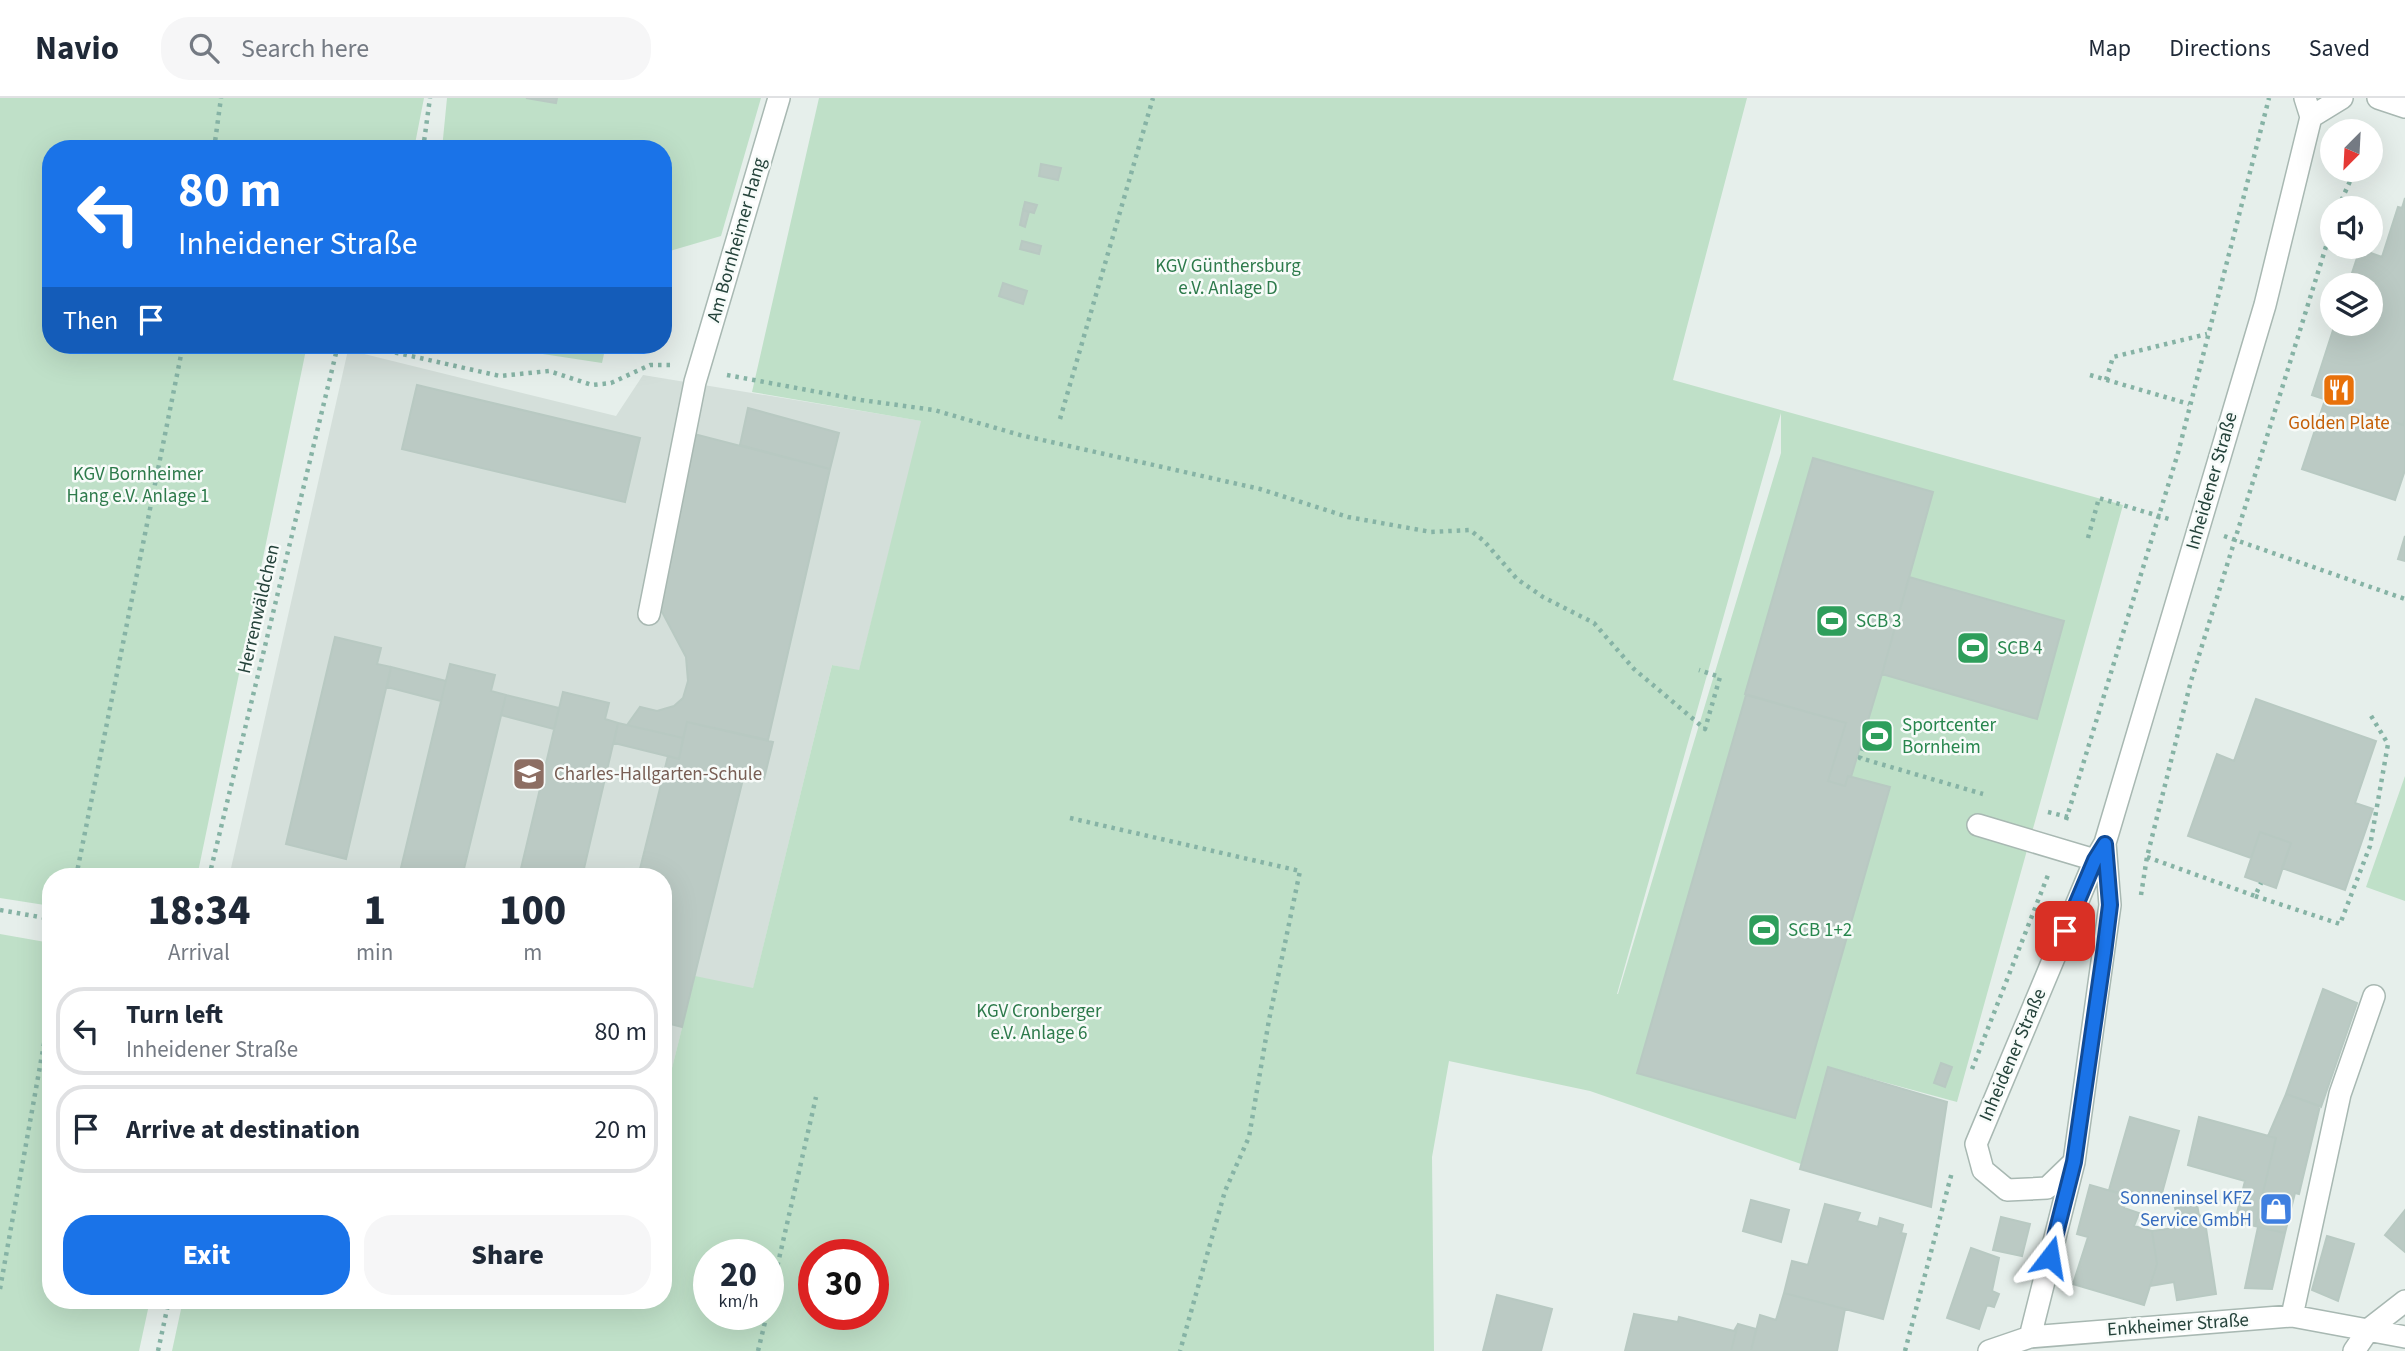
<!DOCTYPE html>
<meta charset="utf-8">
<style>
:root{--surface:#fff;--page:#f6f6f7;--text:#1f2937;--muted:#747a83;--line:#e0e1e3;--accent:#1a73e8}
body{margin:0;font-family:"Source Sans 3",sans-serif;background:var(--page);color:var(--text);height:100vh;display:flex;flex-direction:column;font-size:26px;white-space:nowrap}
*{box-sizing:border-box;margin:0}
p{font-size:23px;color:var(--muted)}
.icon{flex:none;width:38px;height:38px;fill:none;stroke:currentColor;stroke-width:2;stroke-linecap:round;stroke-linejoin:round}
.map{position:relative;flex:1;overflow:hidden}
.side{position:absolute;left:42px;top:770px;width:630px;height:441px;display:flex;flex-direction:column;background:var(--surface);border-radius:28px;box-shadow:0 7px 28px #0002}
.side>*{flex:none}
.guide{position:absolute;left:42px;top:42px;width:630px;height:214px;border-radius:28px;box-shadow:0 7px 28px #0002;background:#1a73e8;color:#fff;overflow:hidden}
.needle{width:46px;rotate:204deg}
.controls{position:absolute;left:2320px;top:21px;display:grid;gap:14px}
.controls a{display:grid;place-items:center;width:63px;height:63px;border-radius:50%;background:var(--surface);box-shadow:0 7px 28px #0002;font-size:35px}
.speed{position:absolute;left:693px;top:1141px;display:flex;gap:14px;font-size:35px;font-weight:700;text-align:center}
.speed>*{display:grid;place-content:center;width:91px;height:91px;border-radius:50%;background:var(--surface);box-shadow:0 7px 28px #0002;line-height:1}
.speed small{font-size:18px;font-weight:400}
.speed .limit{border:10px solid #d22;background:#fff;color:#111}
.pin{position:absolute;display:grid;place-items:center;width:60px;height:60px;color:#fff;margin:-30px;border-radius:14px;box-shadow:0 4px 10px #0006}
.me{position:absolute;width:77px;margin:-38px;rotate:14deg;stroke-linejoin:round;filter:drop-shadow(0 0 5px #0008)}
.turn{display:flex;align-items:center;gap:24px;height:147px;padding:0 21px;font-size:32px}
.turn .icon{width:91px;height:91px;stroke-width:2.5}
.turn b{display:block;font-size:49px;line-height:60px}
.then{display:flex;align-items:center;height:66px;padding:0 21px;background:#0003;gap:14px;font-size:26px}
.eta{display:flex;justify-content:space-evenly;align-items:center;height:119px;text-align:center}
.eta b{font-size:42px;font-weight:800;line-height:49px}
.button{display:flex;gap:14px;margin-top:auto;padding:14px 21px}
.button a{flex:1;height:80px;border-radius:28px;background:var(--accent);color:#fff;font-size:28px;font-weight:800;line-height:80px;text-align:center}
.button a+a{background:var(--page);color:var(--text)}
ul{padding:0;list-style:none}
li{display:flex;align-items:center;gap:21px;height:88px;margin:0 14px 10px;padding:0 7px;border:4px solid var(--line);border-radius:28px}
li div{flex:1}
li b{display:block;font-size:26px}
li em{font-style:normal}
header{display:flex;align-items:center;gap:42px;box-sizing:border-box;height:98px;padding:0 35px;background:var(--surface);border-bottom:2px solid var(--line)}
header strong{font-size:33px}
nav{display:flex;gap:38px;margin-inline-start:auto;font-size:24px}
.search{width:490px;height:63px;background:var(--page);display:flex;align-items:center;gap:18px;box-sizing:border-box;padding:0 24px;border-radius:28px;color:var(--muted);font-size:26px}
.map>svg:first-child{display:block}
.built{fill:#d4dfda}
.green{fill:#bfe0c8;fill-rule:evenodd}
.building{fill:#bbcac4;stroke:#b8c9c2;stroke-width:2}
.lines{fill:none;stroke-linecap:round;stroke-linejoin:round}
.minor-casing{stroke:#a8b8b2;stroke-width:24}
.path{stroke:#86b3a5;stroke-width:4.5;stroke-dasharray:3.5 5;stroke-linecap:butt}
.minor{stroke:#fff;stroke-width:21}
.route-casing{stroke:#114b97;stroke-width:18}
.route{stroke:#1a73e8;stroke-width:12}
.labels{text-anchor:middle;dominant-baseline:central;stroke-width:5;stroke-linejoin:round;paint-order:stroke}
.street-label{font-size:19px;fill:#24423a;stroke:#f7fbf9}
.park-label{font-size:19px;fill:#2d7a4b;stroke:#f7fbf9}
.food-label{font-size:19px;fill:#c56008;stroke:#f7fbf9}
.leisure-label{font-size:19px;fill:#27864d;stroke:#f7fbf9;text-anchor:start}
.education-label{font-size:19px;fill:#785e54;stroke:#f7fbf9;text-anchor:start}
.shop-label{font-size:19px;fill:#366cbe;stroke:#f7fbf9;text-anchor:end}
</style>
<header>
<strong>Navio</strong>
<div class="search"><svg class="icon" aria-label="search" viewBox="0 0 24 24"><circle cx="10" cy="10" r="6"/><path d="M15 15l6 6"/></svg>Search here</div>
<nav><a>Map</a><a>Directions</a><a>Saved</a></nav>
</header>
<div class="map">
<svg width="2405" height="1253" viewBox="0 0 2405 1253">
<rect width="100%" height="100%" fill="#e6efeb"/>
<path class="built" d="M348,252L616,318L643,277L922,323L859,573L832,567L753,891L695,879L663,1006V779H229Z"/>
<path class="green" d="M0,0H424L414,51H51V247H307L197,779H51V808L0,800Z
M447,0H761L721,138L663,155V51H442Z
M819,0H1747L1673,282L2123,407L1957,1004L1828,969L1801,1066L1590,993L1449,963L1432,1059L1434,1253H172L183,1202H663V1006L695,878L753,890L832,567L859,572L921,323L752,294ZM1781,315V355L1618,896H1617ZM709,1157H768V1216H709ZM814,1157H873V1216H814Z
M483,247H606L602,265Z
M2405,678V803L2366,789Z
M0,836L51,845V1202H150L139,1253H0Z"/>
<path class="building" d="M526,0H557L556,5Z
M1041,66L1061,70L1058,82L1039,78Z
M2405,100V321L2403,327L2312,297L2335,226H2371V187H2348L2360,151L2382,159L2398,109L2402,110Z
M1025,104L1037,107L1034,115L1023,112Z
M1023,112L1029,114L1025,129L1020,127Z
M1022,143L1041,148L1039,156L1020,151Z
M1003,185L1027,193L1023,206L999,198Z
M417,287L640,340L625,404L402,351Z
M2325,302L2403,327L2405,324V372L2395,402L2302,371Z
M748,310L839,335L830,371L740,347Z
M694,336L830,371L768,642L687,624L683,640L627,627L640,609L657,613L674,608L683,600L688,583L686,559L660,510Z
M1813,360L1933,394L1882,576L1851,679L1848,678L1845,688L1828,683L1846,625L1745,596Z
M2405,438V463L2398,461Z
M1909,479L2064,523L2037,621L1882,576Z
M335,539L381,550L377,566L391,569L346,761L286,746Z
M450,566L495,577L491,593L506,597L462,779H421L400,774Z
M391,569L446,583L441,603L387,589Z
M563,594L609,605L605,621L618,625L582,779H519Z
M506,597L559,610L554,631L501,617Z
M1746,597L1846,625L1828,683L1845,688L1848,678L1890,689L1795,1020L1637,975Z
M2256,601L2376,643L2355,705L2373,711L2345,792L2282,770L2291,745L2260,734L2251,760L2188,738L2217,656L2234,663Z
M687,624L773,644L764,681L744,677L682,929L663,924V779H638L668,658L679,661Z
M618,625L683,640L679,661L614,645Z
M2260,734L2291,745L2276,790L2245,779Z
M2323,891L2357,905L2321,1009L2286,996Z
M1941,965L1952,969L1945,989L1934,985Z
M1828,969L1947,1004L1931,1109L1800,1071Z
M2286,996L2320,1008L2299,1096L2295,1095L2285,1135L2255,1128L2276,1040L2268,1038Z
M2130,1019L2179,1033L2159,1106L2109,1092Z
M2199,1019L2276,1040L2255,1128L2235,1123L2245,1083L2188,1067Z
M2090,1087L2128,1098L2124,1110L2139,1115L2134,1128L2152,1133L2157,1166L2144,1207L2073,1186L2088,1139L2077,1136Z
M1751,1102L1789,1112L1781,1144L1743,1133Z
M1825,1106L1860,1115L1857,1123L1878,1129L1880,1120L1903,1127L1901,1135L1906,1136L1883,1221L1784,1195L1792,1163L1808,1167Z
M2197,1106L2199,1118L2204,1117L2216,1196L2177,1202L2174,1184L2150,1188L2157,1166L2152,1133L2174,1130L2172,1122L2178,1121L2175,1110Z
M2405,1112V1154L2385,1137Z
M2001,1119L2030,1126L2022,1158L1993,1152Z
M2258,1129L2285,1135L2272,1191L2245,1190Z
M2327,1138L2354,1146L2338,1203L2312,1192Z
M1971,1150L1999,1160L1992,1193L1999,1196L1994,1209L1987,1207L1979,1231L1947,1220Z
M1784,1195L1845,1211L1837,1253H1751L1760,1217L1776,1222Z
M1497,1197L1552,1211L1541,1253H1483Z
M1634,1216L1678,1224L1679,1219L1734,1233L1738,1226L1731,1253H1625Z
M1738,1226L1756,1231L1751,1253H1731Z"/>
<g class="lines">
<defs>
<path id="minor" d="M2378,0L2405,9
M2311,19L2342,0
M649,516L695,284L779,0
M1978,727L2095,762
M2074,1064L2047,1090L2007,1092L1983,1072L1976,1046L2095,762L2105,745L2265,207L2311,19L2305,0
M2292,1218L2340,996L2374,898
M2030,1239L2074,1064L2110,807L2105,745
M1989,1253L2030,1239L2292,1218L2405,1239
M2354,1253L2369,1231L2405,1203"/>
</defs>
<use href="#minor" class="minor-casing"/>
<path class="path" d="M214,51L221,0
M423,51L430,0
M2338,110L2355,72
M362,247L500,278L549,273L592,287L611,285L650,267H671
M727,277L861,302L934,312L1020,337L1260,391L1348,419L1431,434L1470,432L1484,443L1517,481L1543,499L1594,525L1634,571L1705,631L1720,579L1699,572
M2090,277L2189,306
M2106,282L2113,259L2207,236
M1060,321L1153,0
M2224,438L2405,501
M2088,440L2099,400L2172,422
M1870,625L1860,660L1983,696
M2048,714L2068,719
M1070,720L1300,773L1269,922L1249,1039L1225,1093L1180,1253
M2066,722L2178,355L2269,0
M2147,759L2255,798L2261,785
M76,779L183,247
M209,779L338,247
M2141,797L2147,759L2191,583L2333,126
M2255,798L2340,826L2370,748L2388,646L2370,616
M0,812L51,821
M1972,971L2048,777
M0,1191L51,907
M768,1209L816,999
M158,1253L169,1202
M758,1253L767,1216
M1905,1253L1952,1074"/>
<use href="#minor" class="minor"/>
</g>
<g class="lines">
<defs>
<path id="route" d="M2050,1159L2074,1064L2104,855L2110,807L2105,746L2095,762L2065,833"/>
</defs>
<use href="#route" class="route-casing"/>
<use href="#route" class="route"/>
</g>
<defs>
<symbol id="restaurant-square" viewBox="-11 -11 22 22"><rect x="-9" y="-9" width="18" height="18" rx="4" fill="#e8710a" stroke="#f7fbf9"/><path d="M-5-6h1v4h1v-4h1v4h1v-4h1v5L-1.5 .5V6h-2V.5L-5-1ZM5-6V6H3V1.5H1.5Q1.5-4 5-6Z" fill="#fff"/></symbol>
<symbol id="stadium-square" viewBox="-11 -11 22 22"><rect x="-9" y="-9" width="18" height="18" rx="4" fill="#2e9e5b" stroke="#f7fbf9"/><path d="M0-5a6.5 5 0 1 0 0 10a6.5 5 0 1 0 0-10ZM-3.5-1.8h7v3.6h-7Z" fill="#fff"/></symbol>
<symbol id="school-square" viewBox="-11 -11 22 22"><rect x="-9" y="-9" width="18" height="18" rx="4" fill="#8d6e63" stroke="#f7fbf9"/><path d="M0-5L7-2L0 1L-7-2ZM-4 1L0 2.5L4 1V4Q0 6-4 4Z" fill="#fff"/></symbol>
<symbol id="shop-square" viewBox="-11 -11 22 22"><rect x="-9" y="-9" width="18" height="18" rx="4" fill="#3f7fe0" stroke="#f7fbf9"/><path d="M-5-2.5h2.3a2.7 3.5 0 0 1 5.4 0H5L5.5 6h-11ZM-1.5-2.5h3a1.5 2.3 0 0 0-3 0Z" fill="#fff"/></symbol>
</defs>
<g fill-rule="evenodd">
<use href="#restaurant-square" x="2320" y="273" width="38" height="38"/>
<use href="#stadium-square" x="1813" y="504" width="38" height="38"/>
<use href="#stadium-square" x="1954" y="531" width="38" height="38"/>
<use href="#stadium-square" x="1858" y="619" width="38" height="38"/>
<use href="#school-square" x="510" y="657" width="38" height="38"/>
<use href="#stadium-square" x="1745" y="813" width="38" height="38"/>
<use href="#shop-square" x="2257" y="1092" width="38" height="38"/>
</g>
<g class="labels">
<g class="street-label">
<text transform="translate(737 142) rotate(-74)">Am Bornheimer Hang</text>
<text transform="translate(2212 383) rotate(-74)">Inheidener Straße</text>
<text transform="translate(259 511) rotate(-77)">Herrenwäldchen</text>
<text transform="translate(2013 957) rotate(-67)">Inheidener Straße</text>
<text transform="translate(2178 1227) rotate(-4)">Enkheimer Straße</text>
</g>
<g class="park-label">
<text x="1228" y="168">KGV Günthersburg<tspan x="1228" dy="22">e.V. Anlage D</tspan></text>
<text x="138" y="376">KGV Bornheimer<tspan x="138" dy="22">Hang e.V. Anlage 1</tspan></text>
<text x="1039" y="913">KGV Cronberger<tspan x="1039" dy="22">e.V. Anlage 6</tspan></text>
</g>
<g class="food-label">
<text x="2339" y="325">Golden Plate</text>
</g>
<g class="leisure-label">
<text x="1856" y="523">SCB 3</text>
<text x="1997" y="550">SCB 4</text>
<text x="1902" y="627">Sportcenter<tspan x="1902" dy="22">Bornheim</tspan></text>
<text x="1788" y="832">SCB 1+2</text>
</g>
<g class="education-label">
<text x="554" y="676">Charles-Hallgarten-Schule</text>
</g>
<g class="shop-label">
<text x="2252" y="1100">Sonneninsel KFZ<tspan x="2252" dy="22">Service GmbH</tspan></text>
</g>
</g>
</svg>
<div class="controls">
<a><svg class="needle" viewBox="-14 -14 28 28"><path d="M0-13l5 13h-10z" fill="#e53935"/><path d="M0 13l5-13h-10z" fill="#747a83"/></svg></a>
<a><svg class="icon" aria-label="sound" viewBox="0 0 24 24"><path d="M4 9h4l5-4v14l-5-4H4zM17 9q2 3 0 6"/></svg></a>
<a><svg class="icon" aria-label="layers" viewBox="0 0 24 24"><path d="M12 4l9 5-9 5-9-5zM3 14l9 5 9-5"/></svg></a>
</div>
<div class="speed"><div>20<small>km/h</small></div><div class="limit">30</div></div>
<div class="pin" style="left:2065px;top:833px;background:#d93025"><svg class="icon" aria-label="arrive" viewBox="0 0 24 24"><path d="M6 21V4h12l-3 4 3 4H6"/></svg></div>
<svg class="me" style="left:2050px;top:1159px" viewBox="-20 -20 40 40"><path d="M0-17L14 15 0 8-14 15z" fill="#1a73e8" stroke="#fff" stroke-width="4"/></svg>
<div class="guide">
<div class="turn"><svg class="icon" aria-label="left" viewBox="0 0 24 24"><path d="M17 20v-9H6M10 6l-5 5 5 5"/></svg><div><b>80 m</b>Inheidener Straße</div></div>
<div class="then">Then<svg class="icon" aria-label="arrive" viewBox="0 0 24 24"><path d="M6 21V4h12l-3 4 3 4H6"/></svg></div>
</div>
<section class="side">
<div class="eta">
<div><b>18:34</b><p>Arrival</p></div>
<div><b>1</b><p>min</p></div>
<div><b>100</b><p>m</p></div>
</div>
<ul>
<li><svg class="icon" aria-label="left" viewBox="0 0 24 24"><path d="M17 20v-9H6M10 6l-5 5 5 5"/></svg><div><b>Turn left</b><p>Inheidener Straße</p></div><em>80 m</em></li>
<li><svg class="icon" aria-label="arrive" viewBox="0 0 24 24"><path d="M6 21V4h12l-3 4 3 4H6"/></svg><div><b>Arrive at destination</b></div><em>20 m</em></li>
</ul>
<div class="button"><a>Exit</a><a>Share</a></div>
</section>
</div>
